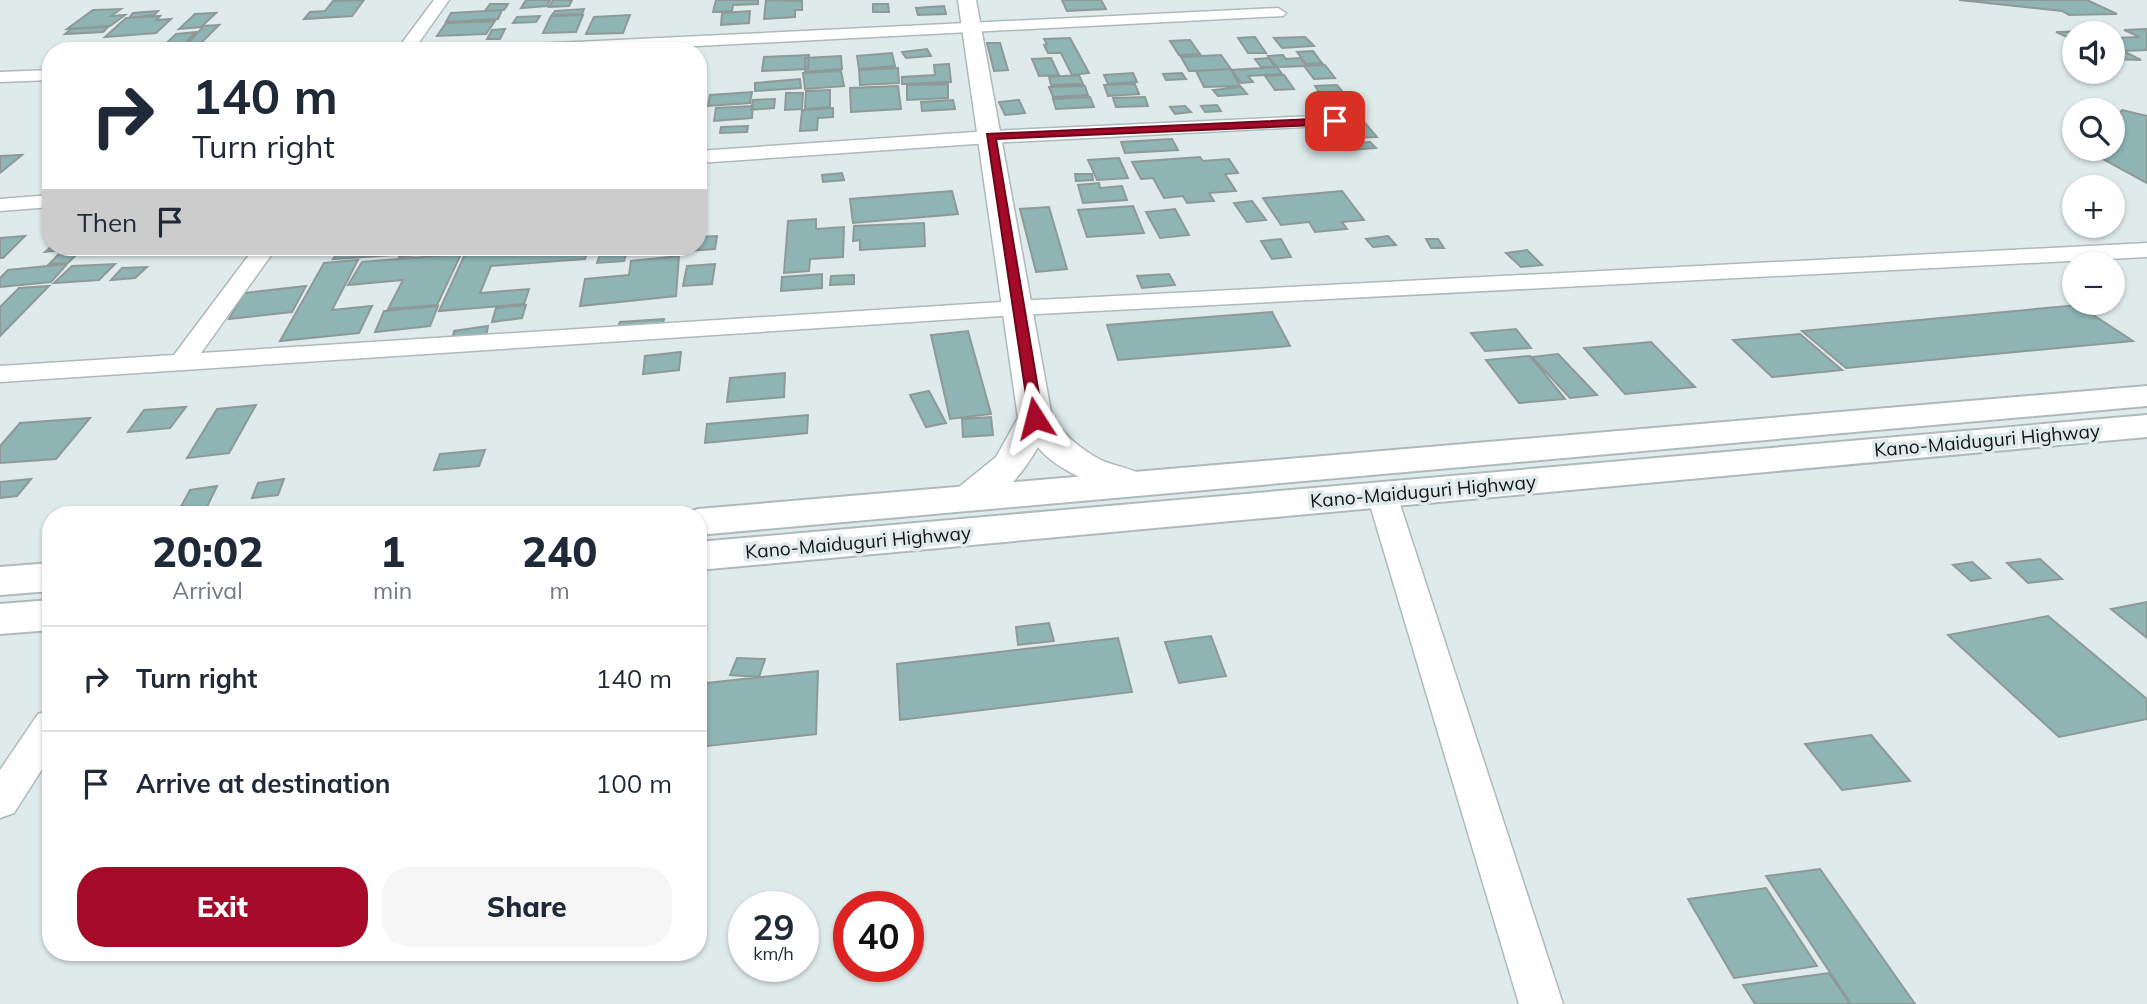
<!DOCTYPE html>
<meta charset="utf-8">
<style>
:root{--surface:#fff;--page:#f6f6f7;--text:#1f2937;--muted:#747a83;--line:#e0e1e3;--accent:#a50b28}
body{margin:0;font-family:Mulish,sans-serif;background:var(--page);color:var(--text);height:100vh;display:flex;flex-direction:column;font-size:26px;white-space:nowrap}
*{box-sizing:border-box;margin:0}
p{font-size:23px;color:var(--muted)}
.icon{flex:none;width:38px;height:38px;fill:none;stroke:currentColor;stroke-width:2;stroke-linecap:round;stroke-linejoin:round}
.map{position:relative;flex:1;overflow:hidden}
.panel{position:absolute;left:42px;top:506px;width:665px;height:455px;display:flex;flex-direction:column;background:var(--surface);border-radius:28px;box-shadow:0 2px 5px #0004}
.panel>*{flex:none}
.top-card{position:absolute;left:42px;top:42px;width:665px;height:214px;border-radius:28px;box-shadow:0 2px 5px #0004;background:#fff;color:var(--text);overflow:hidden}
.fabs{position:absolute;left:2062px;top:21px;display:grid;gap:14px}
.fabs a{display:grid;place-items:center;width:63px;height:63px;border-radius:50%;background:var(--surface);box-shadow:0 2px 5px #0004;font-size:35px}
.speed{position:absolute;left:728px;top:891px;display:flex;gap:14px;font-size:35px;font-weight:700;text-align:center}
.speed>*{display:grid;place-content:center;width:91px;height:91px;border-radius:50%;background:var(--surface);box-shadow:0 2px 5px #0004;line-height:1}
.speed small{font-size:18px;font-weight:400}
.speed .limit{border:10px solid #d22;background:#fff;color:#111}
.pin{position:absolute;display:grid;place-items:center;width:60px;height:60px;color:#fff;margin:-30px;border-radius:14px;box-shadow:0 4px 10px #0006}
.me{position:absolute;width:77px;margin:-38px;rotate:351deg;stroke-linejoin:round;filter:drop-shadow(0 0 5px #0008)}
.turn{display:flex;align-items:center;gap:24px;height:147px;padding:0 35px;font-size:32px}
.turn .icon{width:91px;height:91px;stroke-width:2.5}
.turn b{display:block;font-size:49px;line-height:60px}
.then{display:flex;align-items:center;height:66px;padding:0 35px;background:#0003;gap:14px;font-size:26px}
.eta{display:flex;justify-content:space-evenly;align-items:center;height:119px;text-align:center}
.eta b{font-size:42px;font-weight:800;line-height:49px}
.cta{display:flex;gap:14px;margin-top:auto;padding:14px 35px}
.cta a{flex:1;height:80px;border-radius:28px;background:var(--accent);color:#fff;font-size:28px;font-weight:800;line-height:80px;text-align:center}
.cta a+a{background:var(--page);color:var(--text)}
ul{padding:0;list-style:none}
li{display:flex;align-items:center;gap:21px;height:105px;padding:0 35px;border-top:2px solid var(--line)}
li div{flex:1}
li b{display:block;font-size:26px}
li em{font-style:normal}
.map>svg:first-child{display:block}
.building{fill:#8eb4b4;stroke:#8e9998;stroke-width:2}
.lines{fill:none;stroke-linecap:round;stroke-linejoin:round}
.minor-casing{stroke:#aebaba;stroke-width:3}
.tertiary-casing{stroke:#aebaba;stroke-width:3}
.trunk-casing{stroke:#aebaba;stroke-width:4}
.minor{fill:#fff;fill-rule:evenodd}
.tertiary{fill:#fff;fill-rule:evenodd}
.trunk{fill:#fff;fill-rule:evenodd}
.route{fill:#a50b28;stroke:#6b071a;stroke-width:2}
.labels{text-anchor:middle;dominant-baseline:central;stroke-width:7;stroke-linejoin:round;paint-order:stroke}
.street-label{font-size:19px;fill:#111515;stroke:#dfebeb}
</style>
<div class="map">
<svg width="2147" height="1004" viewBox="0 0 2147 1004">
<rect width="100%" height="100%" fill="#dfebeb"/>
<path class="building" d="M364,0L352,16L304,19L310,12L325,11L333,1Z
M526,0H550L547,6L521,8Z
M553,0H572L569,6L549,7Z
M716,0H758V4L733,5L732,11L713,12Z
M766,0L802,1V10H795V17L764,19Z
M1062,0H1101L1106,9L1067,11Z
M1959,0H2087L2117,14L2069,15L2062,11Z
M490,4H508L504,10L485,11Z
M873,4H888L889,12H873Z
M944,6L946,14L918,15L916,8Z
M121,9L111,16L125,15L110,26L67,29L93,10Z
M584,9L582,14L552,15L555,11Z
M502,10L498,19L446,22L451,13Z
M158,11L154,15L129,18L133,13Z
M750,11L749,23L721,25L722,13Z
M216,13L201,27L179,29L195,14Z
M583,15L576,32L543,33L551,16Z
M630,15L623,33L586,34L594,17Z
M160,16L156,20L171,19L156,33L105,37L126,18Z
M540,16L536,22L513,23L517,17Z
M495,21L486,34L437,36L446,23Z
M219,25L201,43L186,45L204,26Z
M108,27L103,32L65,34L71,29Z
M505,29L500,39H487L492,30Z
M2147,29V50L2123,51L2141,60L2112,59V38L2140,37L2124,30Z
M2091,31L2096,33H2074V40L2056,32Z
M196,32L178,50L158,51L176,34Z
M1255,37L1266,53H1248L1238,38Z
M1305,37L1314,46L1282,48L1274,38Z
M1070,38L1089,73L1072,75L1061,53H1048L1044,45L1047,44L1044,39Z
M1190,40L1200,54L1179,55L1170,41Z
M987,43H1000L1008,70L994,71Z
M91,44L83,51H62L68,46Z
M927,49L931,56L906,58L902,52Z
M1313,51L1322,63L1306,64L1297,52Z
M892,53L895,66L859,69L857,56Z
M809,55L808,69L762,71L764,57Z
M1221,55L1231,69L1189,71L1181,57Z
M1283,55L1286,59L1300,58L1306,66L1277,67L1268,56Z
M841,56L842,69L805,72V58Z
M1051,58L1059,75L1039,76L1032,59Z
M1269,58L1275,67H1261L1255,59Z
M949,64L951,82L902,84V77L935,75L934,65Z
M1325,65L1335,78L1314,79L1304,66Z
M1277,67L1282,74L1248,76L1253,82L1241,83L1232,70Z
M898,68L899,83L860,85L859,70Z
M1231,69L1240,86L1204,87L1196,71Z
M841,71L844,86L805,89L803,73Z
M1133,73L1137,82L1108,84L1104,75Z
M1182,73L1186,79L1166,80L1163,74Z
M1079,75L1083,84L1051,85L1049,77Z
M1284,75L1294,89L1275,90L1265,76Z
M800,79L801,88L755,91V83Z
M948,84V98L907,100V85Z
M1135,84L1139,94L1108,96L1104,85Z
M1337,85L1342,91L1319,92L1315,86Z
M898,86L901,109L851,112L850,88Z
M1085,86L1088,95L1053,97L1049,87Z
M1241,87L1247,94L1218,96L1213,90Z
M830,90V107L805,109L806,91Z
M752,92L750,103L708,106L710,95Z
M786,93H803L802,109L785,110Z
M1090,97L1094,107L1056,109L1053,99Z
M1145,97L1148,106L1116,107L1113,98Z
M775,99L774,108L751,110L753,100Z
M953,100L955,109L922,111L921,102Z
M1019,100L1025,113L1005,115L999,102Z
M1217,105L1221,111L1205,112L1201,106Z
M753,106L752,118L714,121L716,108Z
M1185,106L1191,112L1175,114L1170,107Z
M833,108V117L818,118L817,130L800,131L802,110Z
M1353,109L1377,137L1349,138L1327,110Z
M2122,110L2147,116V183L2090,152L2093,149H2112V123Z
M748,126L747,132L720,133L721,127Z
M1172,139L1178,150L1125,153L1121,142Z
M1370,142L1376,148L1352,150L1347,144Z
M22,155L0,173V156Z
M1200,157L1203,161L1229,159L1238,173L1225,174L1236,191L1209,193L1214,201L1187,203L1183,196L1164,198L1153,178L1141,179L1132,162Z
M1119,158L1128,178L1097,180L1088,160Z
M842,173L844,180L823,182L822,175Z
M1075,174H1092L1093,180L1076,181Z
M1099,183L1100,188L1122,186L1127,200L1083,203L1078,185Z
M952,191L958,214L853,223L850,199Z
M1342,191L1364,220L1342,222L1347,229L1315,232L1309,222L1281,225L1263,198Z
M1252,201L1266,220L1247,222L1234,203Z
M1133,206L1144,233L1087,237L1078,210Z
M1049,207L1067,269L1036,272L1020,209Z
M1175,209L1189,235L1160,238L1146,212Z
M816,219V229L844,227L843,257L810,259L809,271L784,273L788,221Z
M924,223L925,246L860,250V240L853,241L854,226Z
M25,236L3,258H0V238Z
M717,236L715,249L626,255L624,261L597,263L603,247H698V237Z
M1388,236L1396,245L1373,247L1366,239Z
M1281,239L1291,257L1272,259L1261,241Z
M1426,239H1438L1444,248H1431Z
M51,247H90L45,252Z
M305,247H337L334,250L301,253Z
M342,247H398L393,255L333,259Z
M404,247H458L456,251L399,257Z
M560,247H589L585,259L491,266L480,293L529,289L524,304L439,311L465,254Z
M1527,250L1542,265L1521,267L1506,253Z
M79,252L68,263L49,264L60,253Z
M461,254L437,305L388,309L403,280L348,285L362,262Z
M679,256L676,296L580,306L585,279L629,275L631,261Z
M358,260L332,310L372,306L359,333L280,341L324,263Z
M67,264L51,282L0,287V278L8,270Z
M115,264L99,280L54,283L72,266Z
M715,264L712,284L683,286L687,266Z
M147,267L135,278L111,280L122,268Z
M822,274V288L781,291L782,277Z
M1169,274L1175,285L1142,288L1137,276Z
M854,275V284L830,285L831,276Z
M49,286L0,336V307L19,288Z
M306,286L292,312L229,319L244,293Z
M526,305L522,318L492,322L496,308Z
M2078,305L2133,341L1846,368L1802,331Z
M438,306L430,326L375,332L384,311Z
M1272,312L1290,346L1118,360L1107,325Z
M664,319L662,327L617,330L620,322Z
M488,326L485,341L451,346L454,331Z
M1516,329L1531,348L1485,351L1471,333Z
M968,331L991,414L950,419L931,335Z
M1800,334L1842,370L1772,377L1733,340Z
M1651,342L1695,387L1625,394L1584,348Z
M681,352L679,370L643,374L645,356Z
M1558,354L1597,395L1570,398L1532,357Z
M1530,356L1565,399L1519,403L1486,360Z
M785,373L784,397L727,402L730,378Z
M929,391L946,423L926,427L910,395Z
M256,405L229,453L187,458L217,409Z
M186,407L170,428L128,432L144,410Z
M808,415L807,433L705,443L707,424Z
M991,417L993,435L963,437L962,419Z
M90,418L56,459L0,463V446L20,423Z
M485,450L479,466L434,470L440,454Z
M31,479L17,496L0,498V482Z
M284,479L278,495L252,498L258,483Z
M217,486L204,513L177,514L190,490Z
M2040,559L2062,579L2028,583L2007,563Z
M1972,562L1990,578L1971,581L1953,565Z
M2147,602V638L2111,609Z
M2048,616L2147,699V719L2059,737L1948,635Z
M1049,623L1054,641L1018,645L1016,627Z
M1211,636L1226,676L1179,683L1165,642Z
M1118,638L1132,692L900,720L897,664Z
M737,658L765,659L759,677L730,675Z
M818,671L816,734L698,747V684Z
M1871,735L1910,781L1842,790L1805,744Z
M1820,869L1915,1004H1851L1766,876Z
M1766,888L1817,966L1734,978L1688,899Z
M1829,973L1850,1004H1755L1743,985Z"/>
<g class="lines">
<defs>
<path id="minor" d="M434,0H449L413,51H396Z
M1278,8L1286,13L1283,16L600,51H486L494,46Z
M51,70V80L0,82V72Z
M1335,115L1344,121L1342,125L990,143L698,163V151L990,131Z
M51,195V207L0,211V199Z
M2147,243V257L1017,315L0,382V366L174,355L255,247H277L201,353L1017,301Z
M1382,486L1392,488L1397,495L1563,1004H1519L1367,495L1372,488Z
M51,710V755L14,813L0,818V770L38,714Z"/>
<path id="tertiary" d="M958,0H976L1052,417C1065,436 1080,449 1101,460C1118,468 1143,469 1154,485L1149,493C1121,500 1055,471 1038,447C1022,475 990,517 954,507L949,499L954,491L996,457L1018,418Z"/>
<path id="trunk" d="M2147,386V406L698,535V514H683L698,509Z
M2147,415V437L698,570V542Z
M51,563V591L0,595V567Z
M51,600V630L0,634V604Z"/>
</defs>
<use href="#minor" class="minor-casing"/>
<use href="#tertiary" class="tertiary-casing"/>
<use href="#trunk" class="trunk-casing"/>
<use href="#minor" class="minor"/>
<use href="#tertiary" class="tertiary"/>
<use href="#trunk" class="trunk"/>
</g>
<path class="route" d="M1335,118L1338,119V124L996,139L1043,418L1035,423L1030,422L987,134Z"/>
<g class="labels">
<g class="street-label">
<text transform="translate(1987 440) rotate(-5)">Kano-Maiduguri Highway</text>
<text transform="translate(1423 491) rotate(-5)">Kano-Maiduguri Highway</text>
<text transform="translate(858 542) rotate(-5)">Kano-Maiduguri Highway</text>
</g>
</g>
</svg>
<div class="fabs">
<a><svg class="icon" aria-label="sound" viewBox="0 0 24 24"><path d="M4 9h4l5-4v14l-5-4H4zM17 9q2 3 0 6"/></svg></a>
<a><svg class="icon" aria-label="search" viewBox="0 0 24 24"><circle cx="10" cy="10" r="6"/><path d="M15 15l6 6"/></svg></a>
<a>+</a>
<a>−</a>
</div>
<div class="speed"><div>29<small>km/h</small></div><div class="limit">40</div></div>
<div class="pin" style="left:1335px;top:121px;background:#d93025"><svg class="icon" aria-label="arrive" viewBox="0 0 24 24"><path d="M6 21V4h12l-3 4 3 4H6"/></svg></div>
<svg class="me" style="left:1035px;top:418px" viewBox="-20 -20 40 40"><path d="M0-17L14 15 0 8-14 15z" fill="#a50b28" stroke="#fff" stroke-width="4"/></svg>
<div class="top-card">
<div class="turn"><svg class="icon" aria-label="right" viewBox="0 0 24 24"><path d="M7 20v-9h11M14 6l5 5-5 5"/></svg><div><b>140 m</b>Turn right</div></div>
<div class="then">Then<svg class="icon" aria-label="arrive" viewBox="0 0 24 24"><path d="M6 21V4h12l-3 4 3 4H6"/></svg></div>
</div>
<section class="panel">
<div class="eta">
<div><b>20:02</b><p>Arrival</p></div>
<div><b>1</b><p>min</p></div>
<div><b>240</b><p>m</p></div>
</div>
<ul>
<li><svg class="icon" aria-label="right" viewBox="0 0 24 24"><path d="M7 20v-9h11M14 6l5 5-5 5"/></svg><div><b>Turn right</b></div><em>140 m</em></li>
<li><svg class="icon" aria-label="arrive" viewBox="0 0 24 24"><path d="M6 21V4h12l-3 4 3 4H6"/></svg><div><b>Arrive at destination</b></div><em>100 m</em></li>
</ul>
<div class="cta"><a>Exit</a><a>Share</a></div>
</section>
</div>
